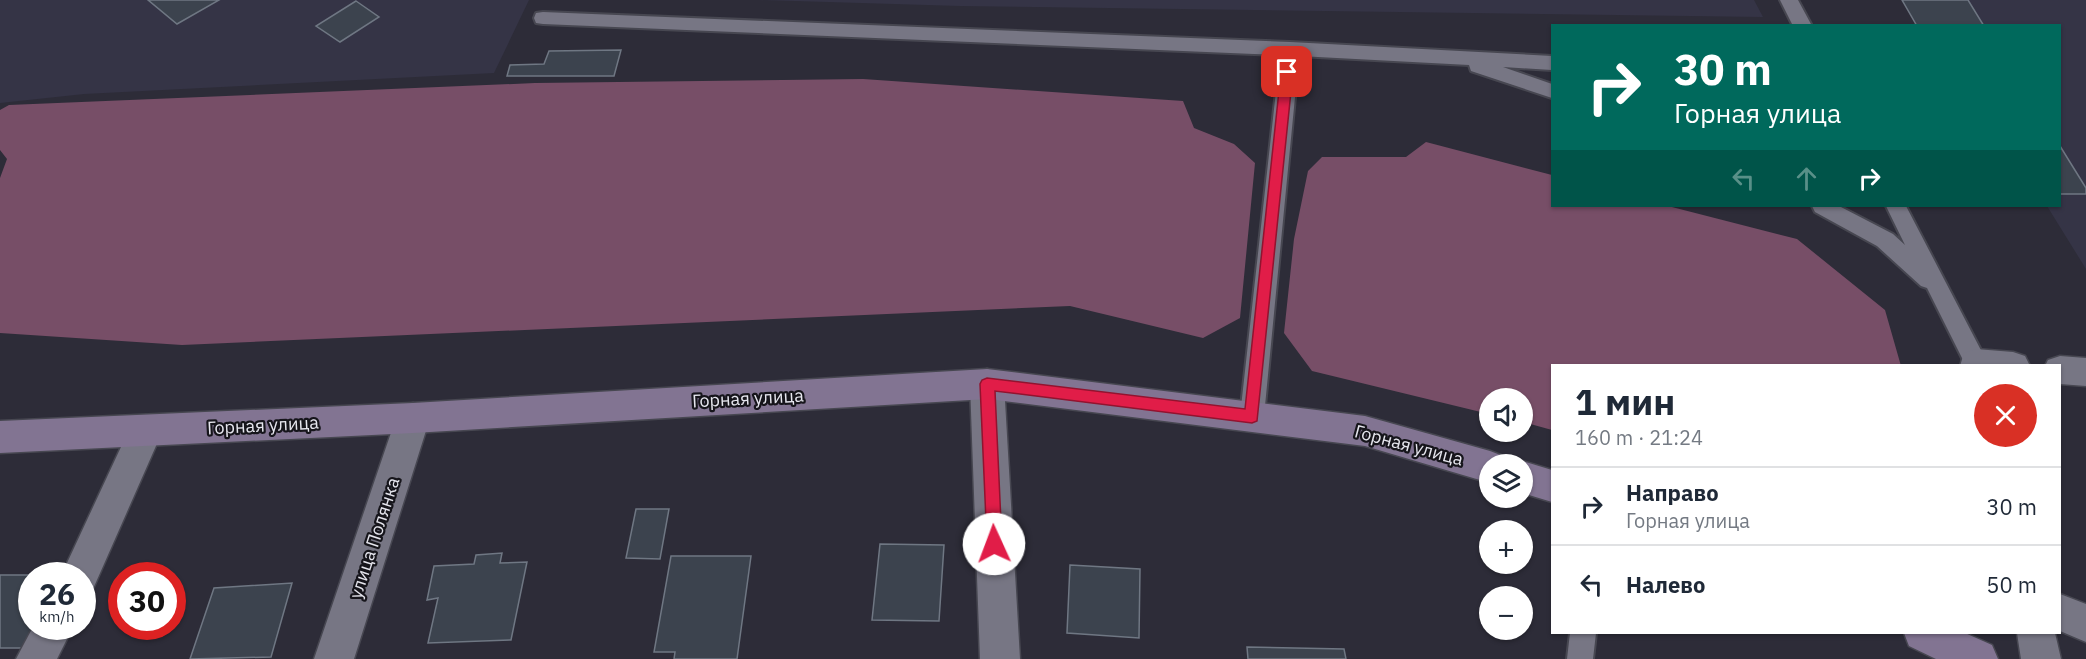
<!DOCTYPE html>
<html lang="ru">
<meta charset="utf-8">
<style>
:root{--surface:#fff;--page:#f6f6f7;--text:#1f2937;--muted:#747a83;--line:#e0e1e3}
body{margin:0;font-family:"IBM Plex Sans",sans-serif;background:var(--page);color:var(--text);height:100vh;display:flex;flex-direction:column;font-size:22px;white-space:nowrap}
*{box-sizing:border-box;margin:0}
p{font-size:20px;color:var(--muted)}
.icon{flex:none;width:33px;height:33px;fill:none;stroke:currentColor;stroke-width:2;stroke-linecap:round;stroke-linejoin:round}
.map{position:relative;flex:1;overflow:hidden}
.details{position:absolute;left:1551px;top:364px;width:510px;height:270px;display:flex;flex-direction:column;background:var(--surface);border-radius:0px;box-shadow:0 2px 4px #0004}
.details>*{flex:none}
.hud{position:absolute;left:1551px;top:24px;width:510px;height:183px;border-radius:0px;box-shadow:0 2px 4px #0004;background:#00695c;color:#fff;overflow:hidden}
.fabs{position:absolute;left:1479px;top:388px;display:grid;gap:12px}
.fabs a{display:grid;place-items:center;width:54px;height:54px;border-radius:50%;background:var(--surface);box-shadow:0 2px 4px #0004;font-size:30px}
.speed{position:absolute;left:18px;top:562px;display:flex;gap:12px;font-size:30px;font-weight:700;text-align:center}
.speed>*{display:grid;place-content:center;width:78px;height:78px;border-radius:50%;background:var(--surface);box-shadow:0 2px 4px #0004;line-height:1}
.speed small{font-size:15px;font-weight:400}
.speed .limit{border:9px solid #d22;background:#fff;color:#111}
.pin{position:absolute;display:grid;place-items:center;width:51px;height:51px;color:#fff;margin:-26px;border-radius:12px;box-shadow:0 3px 9px #0006}
.me{position:absolute;width:66px;margin:-33px;rotate:358deg;stroke-linejoin:round;filter:drop-shadow(0 0 4px #0008)}
.turn{display:flex;align-items:center;gap:21px;height:126px;padding:0 24px;font-size:27px}
.turn .icon{width:78px;height:78px;stroke-width:2.5}
.turn b{display:block;font-size:42px;line-height:51px}
.lanes{display:flex;align-items:center;height:57px;padding:0 24px;background:#0003;justify-content:center;gap:30px;direction:ltr}
.lanes .off{opacity:.35}
.round{display:grid;place-items:center;flex:none;width:63px;height:63px;border-radius:32px;background:var(--page)}
.headline{display:flex;align-items:center;justify-content:space-between;height:102px;padding:0 24px}
h1{font-size:36px;font-weight:700;line-height:45px}
ul{padding:0;list-style:none}
li{display:flex;align-items:center;gap:18px;height:78px;padding:0 24px;border-top:2px solid var(--line)}
li div{flex:1}
li b{display:block;font-size:22px}
li em{font-style:normal}
.map>svg:first-child{display:block}
.built{fill:#353446}
.forest{fill:#774e67}
.building{fill:#3c434e;stroke:#6f7783;stroke-width:1.5}
.lines{fill:none;stroke-linecap:round;stroke-linejoin:round}
.lane-casing{stroke:#474751;stroke-width:4}
.street-casing{stroke:#474751;stroke-width:3}
.secondary-casing{stroke:#474751;stroke-width:3}
.lane{fill:#777684;fill-rule:evenodd}
.street{fill:#777684;fill-rule:evenodd}
.secondary{fill:#827492;fill-rule:evenodd}
.route{fill:#e11d48;stroke:#92132f;stroke-width:1.5}
.labels{text-anchor:middle;dominant-baseline:central;stroke-width:4.5;stroke-linejoin:round;paint-order:stroke}
.street-label{font-size:18px;fill:#e6e6ee;stroke:#16151b}
</style>
<div class="map">
<svg width="2086" height="659" viewBox="0 0 2086 659">
<rect width="100%" height="100%" fill="#2d2c38"/>
<path class="built" d="M0,0H529L494,73L84,94L0,103Z
M758,0H1754L1763,17L960,6Z
M1902,0H2086V269L2047,206H2060V26L1917,25Z"/>
<path class="forest" d="M863,79L1183,101L1194,128L1234,144L1255,163L1240,318L1203,338L1070,306L182,345L0,333V178L7,159L0,150V110L9,105L535,83Z
M1426,142L1552,175V206H1668L1797,239L1885,310L1901,366H1552V430L1523,422L1522,399H1490L1489,414L1312,371L1284,333L1294,239L1308,171L1322,157H1406Z"/>
<path class="building" d="M148,0H219L177,24Z
M1902,0H1968L1984,26H1917Z
M356,1L379,17L340,42L316,26Z
M621,50L614,76H507L510,65L544,64L549,51Z
M2060,146L2086,188V194H2060Z
M636,509H669L660,559L626,558Z
M880,544L944,545L939,621L872,620Z
M502,553L500,563L527,562L511,640L428,643L438,598L427,600L434,566L474,564L476,555Z
M671,556H751L737,659H674L675,652H654Z
M1070,565L1140,569L1139,638L1067,633Z
M0,575H62L32,576V627H38L28,648H0Z
M292,583L271,657L190,659L214,588Z
M1247,647L1344,649L1346,659H1248Z"/>
<g class="lines">
<defs>
<path id="lane" d="M1780,0H1798L1812,26H1793Z
M543,12L1290,42L1552,56V70L1503,67L1552,84V98L1471,71L1469,65L1299,56L1264,416L1260,423L1252,426L1244,423L1240,416L1280,55L543,24L536,23L534,18L536,13Z
M1812,206H1839L1893,234L1905,245L1886,206H1906L1984,356L1987,363L1986,366H1966L1927,288L1921,286L1877,246L1815,212Z
M1570,633H1596L1593,659H1567Z"/>
<path id="street" d="M1976,349L2013,352L2025,356L2030,366H1960L1964,353Z
M2060,356L2086,358V386L2060,384V366H2045L2048,360Z
M987,369L999,374L1004,384L1020,659H980L970,384L975,374Z
M413,403L425,407L430,418L354,659H314L396,418L401,407Z
M146,415L158,419L163,430L93,589L82,593V576H61L134,419Z
M2060,594L2086,604V642L2060,631Z
M33,627H73L57,659H16Z
M2017,633H2055L2061,659H2021Z"/>
<path id="secondary" d="M987,369L1365,416L1490,451L1503,456L1507,465H1490V483L1365,446L987,399L413,433L0,453V421L413,403Z
M1522,461L1552,470V502L1522,493V465H1511Z
M1904,633H1965L1992,645L1998,659H1936L1909,646Z"/>
</defs>
<use href="#lane" class="lane-casing"/>
<use href="#street" class="street-casing"/>
<use href="#secondary" class="secondary-casing"/>
<use href="#lane" class="lane"/>
<use href="#street" class="street"/>
<use href="#secondary" class="secondary"/>
</g>
<path class="route" d="M1287,67L1293,72L1257,421L1252,423L995,391L1002,544L1000,549L994,552L989,549L987,544L980,384L982,380L987,378L1245,409L1281,72Z"/>
<g class="labels">
<g class="street-label">
<text transform="translate(748 398) rotate(-3)">Горная улица</text>
<text transform="translate(263 425) rotate(-3)">Горная улица</text>
<text transform="translate(1409 445) rotate(15)">Горная улица</text>
<text transform="translate(374 538) rotate(-72)">улица Полянка</text>
</g>
</g>
</svg>
<div class="fabs">
<a><svg class="icon" aria-label="sound" viewBox="0 0 24 24"><path d="M4 9h4l5-4v14l-5-4H4zM17 9q2 3 0 6"/></svg></a>
<a><svg class="icon" aria-label="layers" viewBox="0 0 24 24"><path d="M12 4l9 5-9 5-9-5zM3 14l9 5 9-5"/></svg></a>
<a>+</a>
<a>−</a>
</div>
<div class="speed"><div>26<small>km/h</small></div><div class="limit">30</div></div>
<div class="pin" style="left:1287px;top:72px;background:#d93025"><svg class="icon" aria-label="arrive" viewBox="0 0 24 24"><path d="M6 21V4h12l-3 4 3 4H6"/></svg></div>
<svg class="me" style="left:994px;top:544px" viewBox="-20 -20 40 40"><circle r="19" fill="#fff"/><path d="M0-13L10 11 0 6-10 11z" fill="#e11d48"/></svg>
<div class="hud">
<div class="turn"><svg class="icon" aria-label="right" viewBox="0 0 24 24"><path d="M7 20v-9h11M14 6l5 5-5 5"/></svg><div><b>30 m</b>Горная улица</div></div>
<div class="lanes"><svg class="icon off" aria-label="left" viewBox="0 0 24 24"><path d="M17 20v-9H6M10 6l-5 5 5 5"/></svg><svg class="icon off" aria-label="ahead" viewBox="0 0 24 24"><path d="M12 20V5M6 11l6-6 6 6"/></svg><svg class="icon" aria-label="right" viewBox="0 0 24 24"><path d="M7 20v-9h11M14 6l5 5-5 5"/></svg></div>
</div>
<section class="details">
<div class="headline"><div><h1>1 мин</h1><p>160 m · 21:24</p></div><a class="round" style="background:#d93025;color:#fff"><svg class="icon" aria-label="close" viewBox="0 0 24 24"><path d="M6 6l12 12M18 6L6 18"/></svg></a></div>
<ul>
<li><svg class="icon" aria-label="right" viewBox="0 0 24 24"><path d="M7 20v-9h11M14 6l5 5-5 5"/></svg><div><b>Направо</b><p>Горная улица</p></div><em>30 m</em></li>
<li><svg class="icon" aria-label="left" viewBox="0 0 24 24"><path d="M17 20v-9H6M10 6l-5 5 5 5"/></svg><div><b>Налево</b></div><em>50 m</em></li>
</ul>
</section>
</div>
